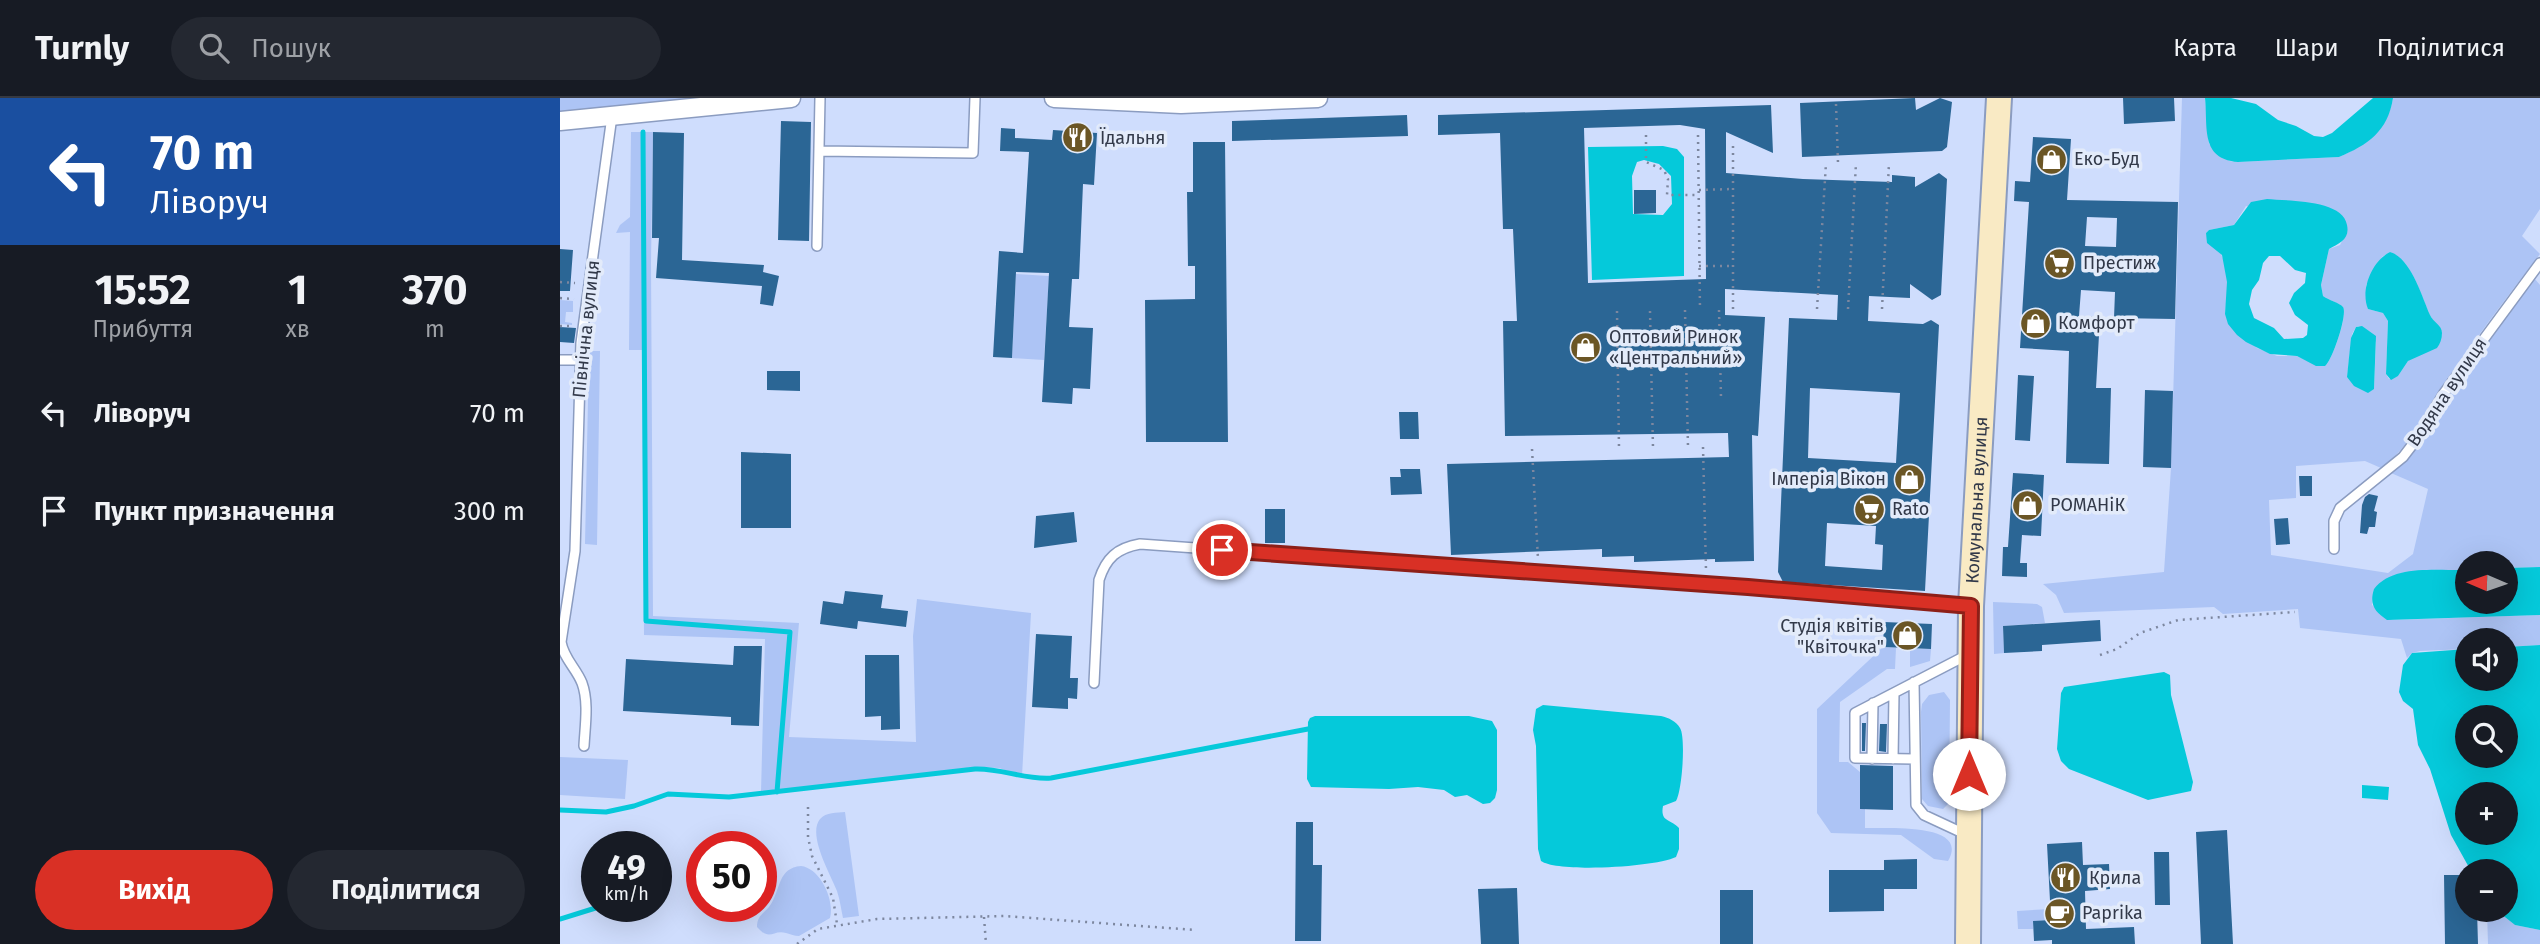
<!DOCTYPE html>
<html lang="uk">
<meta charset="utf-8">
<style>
:root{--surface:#171b24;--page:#242831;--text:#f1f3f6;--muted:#9ea1a6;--line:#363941;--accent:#d93025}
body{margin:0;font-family:"Fira Sans",sans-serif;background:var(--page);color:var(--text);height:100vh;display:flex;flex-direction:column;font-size:26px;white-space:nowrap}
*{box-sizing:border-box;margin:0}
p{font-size:23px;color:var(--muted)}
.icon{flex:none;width:38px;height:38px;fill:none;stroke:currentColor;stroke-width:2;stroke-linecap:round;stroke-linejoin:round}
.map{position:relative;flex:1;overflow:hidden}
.sheet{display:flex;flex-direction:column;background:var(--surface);width:560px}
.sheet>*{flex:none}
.hud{background:#1a4fa0;color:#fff;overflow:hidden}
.needle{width:46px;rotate:272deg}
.buttons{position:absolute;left:1895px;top:453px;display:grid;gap:14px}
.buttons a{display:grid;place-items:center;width:63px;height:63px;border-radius:50%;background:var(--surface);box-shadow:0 7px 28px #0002;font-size:35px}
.speed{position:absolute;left:21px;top:733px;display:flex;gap:14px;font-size:35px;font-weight:700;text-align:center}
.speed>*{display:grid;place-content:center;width:91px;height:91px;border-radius:50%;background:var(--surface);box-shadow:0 7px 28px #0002;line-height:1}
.speed small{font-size:18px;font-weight:400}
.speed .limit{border:10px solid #d22;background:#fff;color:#111}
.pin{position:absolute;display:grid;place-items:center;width:60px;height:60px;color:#fff;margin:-30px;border:4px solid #fff;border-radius:50%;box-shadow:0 2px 7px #0007}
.me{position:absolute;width:77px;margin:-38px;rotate:0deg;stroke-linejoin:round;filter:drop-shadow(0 0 5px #0008)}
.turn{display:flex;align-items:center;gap:24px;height:147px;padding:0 35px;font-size:32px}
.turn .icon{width:91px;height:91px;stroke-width:2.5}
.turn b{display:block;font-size:49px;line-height:60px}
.eta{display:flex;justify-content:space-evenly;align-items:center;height:119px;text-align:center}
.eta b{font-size:42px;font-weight:700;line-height:49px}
.primary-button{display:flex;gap:14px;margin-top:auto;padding:14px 35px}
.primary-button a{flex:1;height:80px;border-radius:42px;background:var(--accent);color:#fff;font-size:28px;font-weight:700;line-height:80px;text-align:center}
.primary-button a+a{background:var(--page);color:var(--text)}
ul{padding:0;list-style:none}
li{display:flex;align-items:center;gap:21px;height:98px;padding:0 35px}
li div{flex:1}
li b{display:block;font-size:26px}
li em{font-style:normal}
header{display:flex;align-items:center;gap:42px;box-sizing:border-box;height:98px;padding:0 35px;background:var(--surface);border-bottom:2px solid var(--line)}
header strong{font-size:33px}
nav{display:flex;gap:38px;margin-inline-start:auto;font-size:24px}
.search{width:490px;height:63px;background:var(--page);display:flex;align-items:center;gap:18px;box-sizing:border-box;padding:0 24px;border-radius:38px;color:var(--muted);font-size:26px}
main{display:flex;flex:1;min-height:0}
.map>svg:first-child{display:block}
.green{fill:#adc4f5;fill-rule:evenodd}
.water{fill:#05c9da;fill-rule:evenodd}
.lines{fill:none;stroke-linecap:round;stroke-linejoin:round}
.stream{stroke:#05c9da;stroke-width:5}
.building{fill:#2b6695;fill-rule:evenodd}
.service-casing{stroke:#8b9cc0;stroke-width:12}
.minor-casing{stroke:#8b9cc0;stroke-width:21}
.secondary-casing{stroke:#8b9cc0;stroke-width:28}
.path{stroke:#7d879f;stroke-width:2.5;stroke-dasharray:2 5;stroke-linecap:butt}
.service{stroke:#fff;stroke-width:9}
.minor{stroke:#fff;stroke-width:18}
.secondary{stroke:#f9eac4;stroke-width:24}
.route-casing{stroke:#8d1f18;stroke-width:18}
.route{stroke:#d93025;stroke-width:12}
.labels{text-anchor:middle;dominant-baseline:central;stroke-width:7;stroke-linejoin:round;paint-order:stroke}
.poi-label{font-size:18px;fill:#323949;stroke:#e3ebfa;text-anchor:start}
.street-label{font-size:18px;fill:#323949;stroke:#e3ebfa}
</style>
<header>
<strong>Turnly</strong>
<div class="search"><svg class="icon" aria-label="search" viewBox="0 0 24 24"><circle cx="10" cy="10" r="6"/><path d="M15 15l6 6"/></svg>Пошук</div>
<nav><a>Карта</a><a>Шари</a><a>Поділитися</a></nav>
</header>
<main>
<section class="sheet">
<div class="hud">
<div class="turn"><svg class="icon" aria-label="left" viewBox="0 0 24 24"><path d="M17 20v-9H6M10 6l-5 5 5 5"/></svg><div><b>70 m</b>Ліворуч</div></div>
</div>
<div class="eta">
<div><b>15:52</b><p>Прибуття</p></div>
<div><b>1</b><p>хв</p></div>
<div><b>370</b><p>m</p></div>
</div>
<ul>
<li><svg class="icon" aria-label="left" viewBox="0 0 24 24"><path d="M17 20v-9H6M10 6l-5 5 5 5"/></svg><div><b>Ліворуч</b></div><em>70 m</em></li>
<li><svg class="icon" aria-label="arrive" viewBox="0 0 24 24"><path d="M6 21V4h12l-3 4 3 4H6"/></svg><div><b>Пункт призначення</b></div><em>300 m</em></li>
</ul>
<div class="primary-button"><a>Вихід</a><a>Поділитися</a></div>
</section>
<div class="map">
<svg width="1980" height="846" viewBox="0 0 1980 846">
<rect width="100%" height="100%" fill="#cfddfd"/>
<path class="green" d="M0,0H142L0,15Z
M1622,0H1645L1649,46L1669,63L1678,64L1779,59C1807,47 1828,31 1833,0H1980V111L1962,138L1980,156C1946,200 1913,244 1881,290C1860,320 1852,347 1821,370L1805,363L1736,368V400L1709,402L1711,457L1828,475L1853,456L1868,391L1831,375L1853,354L1893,291L1974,180L1980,187V469L1946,470V466H1908L1907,472L1841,475L1814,491L1812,507L1832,522L1980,517V547L1946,549V542H1908L1907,551L1860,553L1852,555L1847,560L1841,541L1740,530L1738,511L1663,516L1654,509L1504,515L1496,497L1483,486L1604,474L1611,370ZM1686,108L1787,134L1780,147L1769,151L1761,187L1763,198C1768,202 1779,205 1783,209C1788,217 1772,263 1765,268L1756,267L1737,258H1717L1697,250L1665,216C1667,197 1670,175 1662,158C1657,147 1651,152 1646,135L1649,132L1674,127ZM1830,154C1854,164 1860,198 1871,219C1875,227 1882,228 1882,237L1848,263L1838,278L1829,281L1826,276L1828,223L1823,215L1808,211L1806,187L1822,159ZM1799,228L1816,244L1814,291L1787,279L1792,236L1796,229Z
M71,34H93L91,165L93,518L239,525L229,639L356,644L353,538L357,501L471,515L462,678L439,670L415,669L201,694L205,541L84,537L82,252H69L70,134L56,135L60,127L70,119Z
M456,176L489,178L484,262L452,260Z
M0,202L13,203V214H6L5,224L12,225V227L0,226Z
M29,253H40L37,447L25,446Z
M1433,504L1477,506L1482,509L1485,525L1443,528L1444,555L1434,556Z
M1323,549L1336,550L1335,571H1327L1280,604L1279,664H1288L1300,674V711H1305V730C1324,731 1411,724 1388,763L1374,761L1341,737L1271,735L1257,715V611Z
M1350,551H1371L1370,563L1350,569Z
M1384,594L1390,602L1389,702L1388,706L1383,711L1368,708L1362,701L1361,614L1362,606L1369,597Z
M0,659L68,662L65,701L0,697Z
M285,714L299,818L283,820C281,811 280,802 277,793C271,777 247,737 260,721C266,714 277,715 285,714Z
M241,768C260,770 275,802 270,820L239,838C234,838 231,836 226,835C213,831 210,844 197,829C197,816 205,816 211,806C221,790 218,770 241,768Z
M1490,811L1491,822L1473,823V831H1458L1457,813Z
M1927,812H1936L1955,827L1980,832V846H1928Z"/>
<path class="water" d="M1645,0H1671L1696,6L1718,22L1736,28L1754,38L1763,39L1772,35L1813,0H1833C1828,33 1808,47 1779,59L1678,64C1640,61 1648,29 1645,0Z
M1103,48L1117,51L1124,59V178L1032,182L1028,49ZM1084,62L1099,66L1111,78L1112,106L1103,117L1073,116L1072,78L1077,64Z
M1707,101C1727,103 1783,101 1787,127C1790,141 1780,145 1769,151L1761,187L1763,198C1768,202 1780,205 1783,209C1788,216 1772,263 1765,268H1756L1737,258L1710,256L1686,244L1677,237L1668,226L1665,216L1667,184L1662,157L1647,145L1646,135L1649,132L1674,127L1691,104ZM1709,158H1720L1735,172L1746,175L1745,185L1734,195L1729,205L1735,217L1748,227L1747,237L1743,240L1724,241L1714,230L1694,220L1689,206L1692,192L1699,182L1703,165Z
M1830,154C1851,160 1862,199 1870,217C1873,224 1882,227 1882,235C1882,241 1880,246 1877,250L1848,263L1838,278L1831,282L1826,276L1828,223L1823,215L1808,211C1800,192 1812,163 1830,154Z
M1802,228L1816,238L1814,291L1808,295L1794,288L1787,279L1791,240L1796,229Z
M1980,469V517L1827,522C1815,514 1809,507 1814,491C1833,466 1879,473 1907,472L1908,504H1946V470Z
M1980,547V832L1955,827L1936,812H1946V774L1911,773L1891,737L1870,671L1858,647L1853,611L1843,603L1839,594L1843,567L1852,555L1907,551L1908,581H1946V549ZM1908,620H1946V658H1908ZM1908,696H1946V735H1908Z
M1604,574L1610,577L1611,597L1633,684L1631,693L1588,702L1509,671L1501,663L1497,651L1501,595L1504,589Z
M983,607L1101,618C1109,620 1116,623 1120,630C1126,639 1122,694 1116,703L1103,708C1100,724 1110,721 1119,730V751L1116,759C1096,769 998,775 981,763L978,751L976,648L973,632L976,611Z
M755,618H909L932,623L937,632V692L935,700L930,705L923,706L907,697L895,699L884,692L858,689L829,691L751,689L747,681L748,624L750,620Z
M1802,687L1829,689L1828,702L1802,700Z"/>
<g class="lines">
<path class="stream" d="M83,34L86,523L230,534L217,694
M0,712L46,714L74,708L108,696L169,699L415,671C442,670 464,682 491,680L748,631
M0,821L42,808"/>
</g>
<path class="building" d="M1355,0L1356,12L1380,0L1392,4L1387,49L1382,53L1242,59L1240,5Z
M1563,0H1614L1615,23L1564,26Z
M1211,7L1213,55L1166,34V75L1243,81L1332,84V77L1355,79V89L1379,75L1387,81L1381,197L1372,202L1350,186V200L1309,198L1308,223L1363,226L1371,222L1379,227L1365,493L1223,484L1218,474L1229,220L1277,222L1278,197L1165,191V217L1205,219L1198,338L1192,337L1194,463L1155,464V461L1074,464V458L1042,459V451L891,457L887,366L1169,359L1168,335L945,338L943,223H957L953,131H943L940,35L878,37V17ZM1120,27L1145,31L1146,181L1028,185L1024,30ZM1250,290L1340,295L1336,365L1248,360ZM1267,425L1316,428L1315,446L1323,447L1322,472L1265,468Z
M847,17L848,38L672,43V23Z
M221,23L251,24L249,143L218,142Z
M441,30L455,31V40L492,42L493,32L537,35L534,87L523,86L519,181H512L509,229L533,230L530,291L513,290L512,306L482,304L489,175L456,174L452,260L433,259L439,153L463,155L469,54L440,53Z
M93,34L124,35L122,162L204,167L203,174L219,178L213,208L200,206L202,188L96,180L99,140H92Z
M1473,39L1511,41L1507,102L1618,104L1615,221L1554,220L1555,194L1521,192L1519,218L1540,219L1536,290H1551L1549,366L1506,365L1509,253L1460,250L1469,104L1454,103L1455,83L1470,84ZM1527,119L1557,120L1556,149L1525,148Z
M633,44H665L668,344H586L585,202L635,201V168H628L627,94H633Z
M1074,92H1096V115L1074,116Z
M0,151L13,152L10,193H0Z
M0,229L16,230L14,245L0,244Z
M207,273H240V293L207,292Z
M1458,277L1474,278L1470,343L1455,342Z
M1585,292L1613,293L1611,370L1583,369Z
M839,314H858L859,341H840Z
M181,354L231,356V430H181Z
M840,371H860L862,396L831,397L830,379H841Z
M1453,375L1484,377L1481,438L1462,437L1460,465H1467V479L1442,478L1443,449H1448Z
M1739,378H1752V398H1740Z
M1809,396L1818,398L1814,413L1817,414L1815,429H1809L1807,436L1800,435L1802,407L1805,399Z
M705,411H725V445H705Z
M514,414L517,444L474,450L476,418Z
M1728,420L1730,446L1716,447L1714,421Z
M285,493L323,497L321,510L348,513L346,529L298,523L297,531L260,526L263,503L283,506Z
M1540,522L1541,543L1482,547V553L1444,555L1443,528Z
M1324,524L1372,526L1371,551L1323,549Z
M476,536L512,538L510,580H518L517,601L508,600V611L472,609Z
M174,548H202L199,628L171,627V619L63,613L66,561L173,567Z
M305,557H339L340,631L321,632V618L305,619Z
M1302,625H1306L1305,653H1302Z
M1320,626H1327L1326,654L1319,653Z
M1300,667L1333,668V712L1300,711Z
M736,724H753V767H762L761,843H735Z
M1667,732L1673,846H1641L1636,734Z
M1522,744L1523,767L1549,766L1550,791L1525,793L1526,831L1574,829L1575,846H1492V842L1474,843L1473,823L1491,822L1487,746Z
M1594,754H1609L1610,807H1595Z
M1357,761V791H1324V813L1269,814V772H1324V762Z
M1884,777H1906L1908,812H1917L1918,846H1885Z
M957,790L959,846H921L918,791Z
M1160,792H1193V846H1160Z"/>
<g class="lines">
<defs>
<path id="service" d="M259,53L413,55L415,0
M257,148L260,0
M0,262H20
M1774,451V423L1780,410L1843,359L1856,342L1884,295L1980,165
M1354,584L1356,707L1364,717L1407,737
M534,585L539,482C546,460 557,450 580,446L1209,491L1411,508
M24,648C25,628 29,604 22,585C16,570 4,561 1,544L15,453L21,245L52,18
M1312,661L1313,605
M1333,661L1334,595
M1354,661L1295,660V615L1409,556"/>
<path id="minor" d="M494,0L621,6L758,0
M0,23L231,0"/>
<g id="secondary">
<path id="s1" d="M1408,846L1411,508L1439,0"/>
</g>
</defs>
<use href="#service" class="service-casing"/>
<use href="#minor" class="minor-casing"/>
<use href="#secondary" class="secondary-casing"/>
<path class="path" d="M1276,6L1278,65
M1086,37V64L1104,72L1108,81L1107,97H1139
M1138,37L1140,212
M1173,48V211
M1139,92L1173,91
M1139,168H1173
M0,184L15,185
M0,200L14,201
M1257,211L1266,65
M1288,211L1296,65
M1322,211L1329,65
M1125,212L1128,349
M1159,212L1161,299
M1057,213L1059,350
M1090,213L1093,350
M0,228H11
M1143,349L1146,472
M972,351L978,461
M1540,557L1557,551L1580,535L1618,522L1735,514
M248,709V739L252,758L273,800L277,826
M424,819L426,846
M237,846L258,831L317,821L444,818L635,832"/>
<use href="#service" class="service"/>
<use href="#minor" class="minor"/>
<use href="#secondary" class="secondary"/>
</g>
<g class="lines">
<defs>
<path id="route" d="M662,452L1188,489L1411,508L1409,676"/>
</defs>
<use href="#route" class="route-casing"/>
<use href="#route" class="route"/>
</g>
<defs>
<symbol id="restaurant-disc" viewBox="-11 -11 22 22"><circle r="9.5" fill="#6b5625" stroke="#e3ebfa"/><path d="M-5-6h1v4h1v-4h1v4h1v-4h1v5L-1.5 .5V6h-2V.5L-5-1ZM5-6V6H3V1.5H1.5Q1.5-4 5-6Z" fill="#fff"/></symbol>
<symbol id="shop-disc" viewBox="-11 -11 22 22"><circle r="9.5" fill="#6b5625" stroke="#e3ebfa"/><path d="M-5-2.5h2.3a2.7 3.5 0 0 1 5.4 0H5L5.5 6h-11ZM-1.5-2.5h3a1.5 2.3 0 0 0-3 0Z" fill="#fff"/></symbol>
<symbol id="supermarket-disc" viewBox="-11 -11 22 22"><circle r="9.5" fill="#6b5625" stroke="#e3ebfa"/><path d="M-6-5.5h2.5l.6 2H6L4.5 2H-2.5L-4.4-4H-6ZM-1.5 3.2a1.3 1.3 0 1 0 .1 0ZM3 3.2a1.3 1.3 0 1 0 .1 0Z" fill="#fff"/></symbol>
<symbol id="cafe-disc" viewBox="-11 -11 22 22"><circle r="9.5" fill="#6b5625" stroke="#e3ebfa"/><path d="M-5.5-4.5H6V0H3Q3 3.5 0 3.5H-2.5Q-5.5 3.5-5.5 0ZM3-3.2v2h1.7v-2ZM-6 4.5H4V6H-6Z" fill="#fff"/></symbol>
</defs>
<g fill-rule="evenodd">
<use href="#restaurant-disc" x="500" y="22" width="35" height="35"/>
<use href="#shop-disc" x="1474" y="44" width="35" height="35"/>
<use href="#supermarket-disc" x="1482" y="148" width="35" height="35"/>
<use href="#shop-disc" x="1458" y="208" width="35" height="35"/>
<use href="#shop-disc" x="1008" y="232" width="35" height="35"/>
<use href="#shop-disc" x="1332" y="364" width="35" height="35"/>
<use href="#shop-disc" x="1450" y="390" width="35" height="35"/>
<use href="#supermarket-disc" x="1292" y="394" width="35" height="35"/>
<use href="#shop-disc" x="1330" y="520" width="35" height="35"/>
<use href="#restaurant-disc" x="1488" y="762" width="35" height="35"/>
<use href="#cafe-disc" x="1482" y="798" width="35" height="35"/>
</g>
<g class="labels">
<g class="poi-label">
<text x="540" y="40">Їдальня</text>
<text x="1514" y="61">Еко-Буд</text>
<text x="1523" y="165">Престиж</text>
<text x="1498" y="225">Комфорт</text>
<text x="1049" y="239">Оптовий Ринок<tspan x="1049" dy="21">«Центральний»</tspan></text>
<text x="1326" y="381" text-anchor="end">Імперія Вікон</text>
<text x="1490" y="407">РОМАНіК</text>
<text x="1332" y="411">Rato</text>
<text x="1324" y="528" text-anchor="end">Студія квітів<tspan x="1324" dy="21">"Квіточка"</tspan></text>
<text x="1529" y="780">Крила</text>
<text x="1522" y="815">Paprika</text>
</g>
<g class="street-label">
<text transform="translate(26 231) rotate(-84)">Північна вулиця</text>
<text transform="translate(1887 294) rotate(-56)">Водяна вулиця</text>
<text stroke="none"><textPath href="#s1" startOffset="444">Комунальна вулиця</textPath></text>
</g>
</g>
</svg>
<div class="buttons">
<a><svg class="needle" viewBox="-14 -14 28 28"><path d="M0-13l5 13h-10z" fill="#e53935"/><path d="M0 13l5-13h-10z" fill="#9ea1a6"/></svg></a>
<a><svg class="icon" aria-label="sound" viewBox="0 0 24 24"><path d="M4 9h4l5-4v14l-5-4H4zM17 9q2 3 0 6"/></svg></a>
<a><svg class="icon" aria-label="search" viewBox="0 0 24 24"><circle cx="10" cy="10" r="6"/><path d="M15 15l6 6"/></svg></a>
<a>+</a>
<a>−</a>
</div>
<div class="speed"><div>49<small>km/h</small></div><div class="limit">50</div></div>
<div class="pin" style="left:662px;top:452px;background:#d93025"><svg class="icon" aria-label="arrive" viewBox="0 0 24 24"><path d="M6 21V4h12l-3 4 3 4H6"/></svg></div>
<svg class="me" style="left:1409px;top:676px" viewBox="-20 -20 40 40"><circle r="19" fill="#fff"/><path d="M0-13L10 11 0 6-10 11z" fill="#d93025"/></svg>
</div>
</main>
